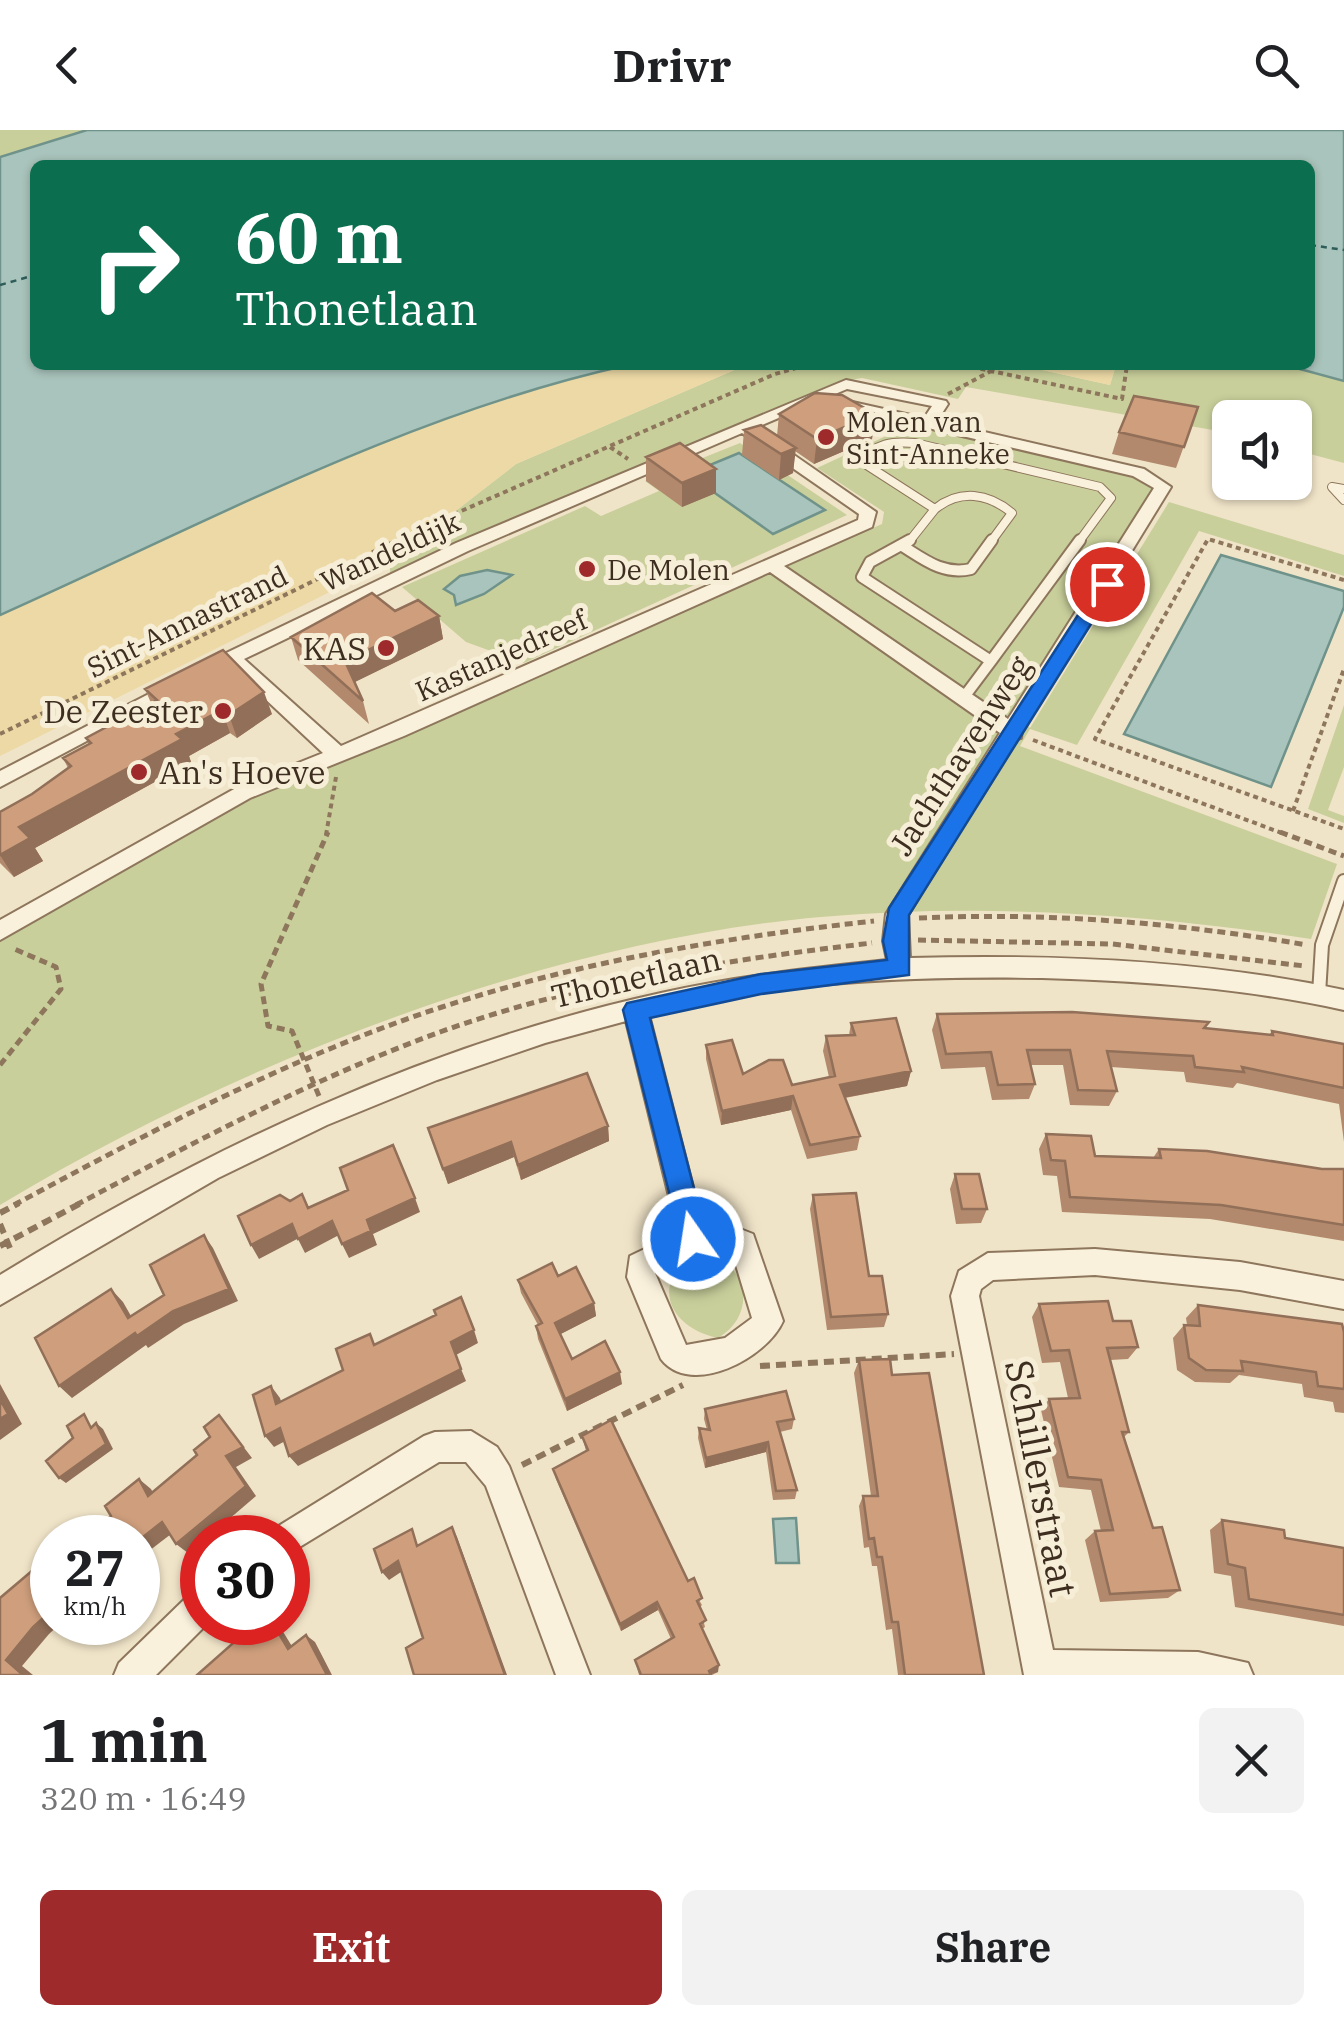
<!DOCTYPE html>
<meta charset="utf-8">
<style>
:root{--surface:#fff;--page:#f2f2f2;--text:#202124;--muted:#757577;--accent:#9e2a2b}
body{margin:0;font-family:"IBM Plex Serif",serif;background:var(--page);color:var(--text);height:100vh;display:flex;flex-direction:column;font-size:38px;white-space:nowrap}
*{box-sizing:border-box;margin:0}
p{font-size:32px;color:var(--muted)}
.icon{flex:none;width:55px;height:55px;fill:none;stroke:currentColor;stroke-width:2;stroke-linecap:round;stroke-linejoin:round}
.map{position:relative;height:1545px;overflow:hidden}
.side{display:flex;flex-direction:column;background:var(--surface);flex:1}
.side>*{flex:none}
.guide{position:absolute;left:30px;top:30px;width:1285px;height:210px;border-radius:15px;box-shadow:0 2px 8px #0004;background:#0b6e4f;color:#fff;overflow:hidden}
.fabs{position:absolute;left:1212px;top:270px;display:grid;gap:20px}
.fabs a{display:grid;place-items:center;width:100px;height:100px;border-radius:15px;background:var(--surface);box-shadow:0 2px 8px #0004;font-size:50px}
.speed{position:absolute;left:30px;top:1385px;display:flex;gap:20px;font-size:50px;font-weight:700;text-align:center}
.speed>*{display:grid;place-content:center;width:130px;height:130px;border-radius:50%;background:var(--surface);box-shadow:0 2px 8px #0004;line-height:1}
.speed small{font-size:25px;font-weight:400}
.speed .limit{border:15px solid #d22;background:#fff;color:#111}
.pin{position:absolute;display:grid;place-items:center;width:85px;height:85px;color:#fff;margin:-42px;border:5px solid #fff;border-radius:50%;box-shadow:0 2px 10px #0007}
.me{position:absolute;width:110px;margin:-55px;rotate:347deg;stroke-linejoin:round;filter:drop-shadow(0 0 8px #0008)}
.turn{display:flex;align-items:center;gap:35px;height:210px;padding:0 40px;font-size:45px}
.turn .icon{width:130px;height:130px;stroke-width:2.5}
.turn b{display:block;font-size:70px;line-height:85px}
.round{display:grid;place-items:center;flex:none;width:105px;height:105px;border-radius:15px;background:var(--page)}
.headline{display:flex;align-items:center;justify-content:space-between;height:170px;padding:0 40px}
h1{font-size:60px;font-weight:800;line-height:75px}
.primary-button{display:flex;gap:20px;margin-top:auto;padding:20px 40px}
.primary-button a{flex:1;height:115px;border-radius:15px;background:var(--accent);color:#fff;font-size:40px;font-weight:800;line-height:115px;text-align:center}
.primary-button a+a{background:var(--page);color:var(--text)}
header{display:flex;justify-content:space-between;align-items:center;height:130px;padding:0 40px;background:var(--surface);font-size:45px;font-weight:800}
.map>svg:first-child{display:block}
.green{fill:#c9cf9b}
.sand{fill:#ecd9a5}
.water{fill:#a9c4bc;stroke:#6f938a;stroke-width:2.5}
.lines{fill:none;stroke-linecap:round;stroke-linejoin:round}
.ferry{stroke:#2f5d5a;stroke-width:2.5;stroke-dasharray:6 5;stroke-linecap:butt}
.lane-far2-casing{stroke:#8d765c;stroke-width:10}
.lane-far1-casing{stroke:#8d765c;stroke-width:14}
.lane-casing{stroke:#8d765c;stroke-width:16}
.street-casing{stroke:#8d765c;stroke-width:4}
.path-far2{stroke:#8d765c;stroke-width:4;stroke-dasharray:5 4;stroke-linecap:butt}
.path-far1{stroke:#8d765c;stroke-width:5;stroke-dasharray:8 5;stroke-linecap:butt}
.path{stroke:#8d765c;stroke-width:6;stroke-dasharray:10 6;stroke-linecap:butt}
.lane-far2{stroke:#faf1dc;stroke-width:8}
.lane-far1{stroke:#faf1dc;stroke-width:10}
.lane{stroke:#faf1dc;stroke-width:12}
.street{fill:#faf1dc;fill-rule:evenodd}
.wall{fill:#b2896c}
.shaded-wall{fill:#916f58}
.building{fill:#cf9f7d;stroke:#916f58;stroke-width:2.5}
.route{fill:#1a73e8;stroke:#114b97;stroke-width:2.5}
.poi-dot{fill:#9e2a2b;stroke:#f7eed8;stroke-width:4}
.labels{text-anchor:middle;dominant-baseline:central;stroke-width:10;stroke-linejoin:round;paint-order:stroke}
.far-poi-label{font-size:28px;fill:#3d2e20;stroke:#f7eed8;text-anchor:start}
.far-street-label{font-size:28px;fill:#3d2e20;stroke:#f7eed8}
.poi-label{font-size:32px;fill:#3d2e20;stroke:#f7eed8;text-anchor:end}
.street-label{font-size:32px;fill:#3d2e20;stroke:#f7eed8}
.near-street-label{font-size:38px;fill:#3d2e20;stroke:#f7eed8}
</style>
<header><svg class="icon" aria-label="back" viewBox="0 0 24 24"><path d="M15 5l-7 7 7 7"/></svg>Drivr<svg class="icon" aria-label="search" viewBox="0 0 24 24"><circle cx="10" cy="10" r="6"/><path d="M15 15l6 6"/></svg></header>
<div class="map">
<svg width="1344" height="1545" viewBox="0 0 1344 1545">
<rect width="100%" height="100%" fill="#f0e4c8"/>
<path class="green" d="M0,0H87L0,27Z
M746,235H1020L1110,255L1116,235H1285L1344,251V333L1295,320V288H1230V303L966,257L958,269L862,248L844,251L390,443V432L516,334Z
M912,294L1137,346L1154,360L1011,583L1030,598L1169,372L1344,425V446L1199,401L1077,615L1030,599L1020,616L1337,734L1311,809C1149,784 985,773 821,787C547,811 235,933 0,1075V812L250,667L882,394L884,382L817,338Z
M740,313L847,385L524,533L466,512L402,457L585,376L601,386L659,361L645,351Z
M1344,575V637L1328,680L1344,686V693L1308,679Z
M697,1123C746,1125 761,1183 718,1208C669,1198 648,1152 697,1123Z"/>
<path class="sand" d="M628,235H746L516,334L390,432L0,626V485C204,394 409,283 628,235Z
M1020,235H1116L1110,255Z"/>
<path class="water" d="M87,0H1344V251L1285,235H1310V35H35V235H628C409,283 204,394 0,485V27Z
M739,323L825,380L773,404L688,344Z
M1221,425L1344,461V477L1271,657L1124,604Z
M487,440L512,445L484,464L456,475L454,465L444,459L460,446Z
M796,1388L799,1433H776L773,1389Z"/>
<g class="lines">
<path class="ferry" d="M1310,115L1344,120
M0,155L35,145"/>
<defs>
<path id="lane-far2" d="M1344,359L1332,357L1344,370
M935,379C960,359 988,363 1012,383L990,413
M908,413L935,379L862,332C875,313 893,311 915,313L1100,357L1111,368L1078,413"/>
<path id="lane-far1" d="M910,410L870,432L862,447L991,531
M904,417C926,431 944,445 971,439L992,410
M991,531L1080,410
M964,567L991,531"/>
<path id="lane" d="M1319,864L1322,815L1344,751"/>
<path id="street" d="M846,250L946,271L948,274L937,291L1144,339L1171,357L1022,600L1021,608L1016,609L908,785L910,828C1054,824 1203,830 1344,860V880C1244,858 1144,851 1042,848C910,846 777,851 649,885L703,1096L730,1095L753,1104L783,1191C767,1228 691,1268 661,1229L627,1147L630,1126L678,1103L626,891L545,913L437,950L327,995L218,1048L0,1175V1145C206,1019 424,915 661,863C736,846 811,838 887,830L883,811L886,784L1000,603L770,442L404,606L250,668L0,810V790L236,658L323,623L230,536L206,546L197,540L199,536L456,413ZM847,259L932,276L924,288L839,269L834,270V276L1133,346L1154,358L1008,589L784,436L872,397L876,382L755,298ZM742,303L859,384L858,390L341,616L244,529L468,421ZM696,1122H732L752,1188L725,1208L686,1215L655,1143Z
M174,551L181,553V561L0,657V641Z
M1095,1119L1240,1132L1344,1151V1179L1240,1160L1095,1145L993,1150L981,1159L979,1166L1053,1520L1198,1522L1248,1533L1253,1545H1024L951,1166L959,1141L988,1123Z
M471,1301L497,1317L509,1336L590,1545H556L486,1356L466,1332H439L288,1424V1408H272L277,1397L424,1306L435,1302Z
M202,1459V1492H209L156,1545H114L119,1533L190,1464Z"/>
</defs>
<use href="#lane-far2" class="lane-far2-casing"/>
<use href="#lane-far1" class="lane-far1-casing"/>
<use href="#lane" class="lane-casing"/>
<use href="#street" class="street-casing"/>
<path class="path-far2" d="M963,235L1122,269L1127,235
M948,264L991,241
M610,317L628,329
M1344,450L1208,409L1095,609L1344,699
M0,604L420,399L775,244L807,235
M1033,610L1287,705
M1293,681L1344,539
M326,705L336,647"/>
<path class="path-far1" d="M1280,702L1344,726
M919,788C1050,782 1178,793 1307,815
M918,810L1112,814L1305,836
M0,935L61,859L56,837L12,818
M319,966L292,901L268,896L261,854L328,702
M14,1075C152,1001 292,926 442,877C582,831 728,807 874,791
M76,1075C195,1012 314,948 440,902C579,852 726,830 872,813"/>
<path class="path" d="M0,1083L19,1073
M0,1094L12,1123
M0,1116L81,1073
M760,1236L954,1224
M522,1335L683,1255"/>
<use href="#lane-far2" class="lane-far2"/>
<use href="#lane-far1" class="lane-far1"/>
<use href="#lane" class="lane"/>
<use href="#street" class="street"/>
</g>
<path class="wall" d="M1198,277L1176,338L1112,324L1119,302Z
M779,284H875L872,309L814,334L795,321L793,343L779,350L742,325L744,300L777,306Z
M646,327L716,363L682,377L646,351Z
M395,481L439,486L443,509L354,552L363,571L369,594L298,530L291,507Z
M145,559L272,584L237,608L230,603L189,626L191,632L35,718L43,731L14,747L0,733V682L32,664L68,638L63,628L89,614L86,608L151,573Z
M937,884L1206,898L1269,905L1272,901L1344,914V1012L1339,974L1237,953L1233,958L1186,952L1184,942L1111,937L1117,961L1109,976L1070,975L1063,935H1031L1035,954L1029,969L992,970L985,937L941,939L932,900Z
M851,893L911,941L907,956L845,968L860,1006L857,1020L807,1029L791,980L721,995L706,929V915L743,944L792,955L829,947L823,921L826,906L849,905Z
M608,996L609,1011L521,1050L514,1027L448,1054L428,998Z
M1046,1004L1095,1026L1153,1028L1159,1019L1322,1039H1344V1111L1210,1089L1062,1082L1057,1046L1043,1045L1039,1019Z
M955,1044L987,1079L981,1093L956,1094L950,1059Z
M813,1065L869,1146L888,1184L884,1197L827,1200L810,1079Z
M558,1146L594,1173L596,1186L560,1204L572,1229L622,1254L567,1281L538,1209L536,1196L538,1195L521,1163L518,1150Z
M1039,1174L1113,1191L1138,1217L1128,1229L1110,1230L1129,1302L1123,1308L1153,1398L1180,1460L1168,1468L1100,1472L1085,1410L1095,1401H1101L1091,1360L1059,1357L1041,1280L1049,1269L1068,1268L1060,1232L1042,1233L1032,1187Z
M1198,1175L1344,1202V1283L1335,1282L1333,1272L1304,1267L1302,1254L1239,1245L1230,1253L1195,1252L1177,1240L1173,1208L1184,1195H1187L1186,1188Z
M859,1230L892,1245L984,1545H898L892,1499L886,1500L877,1436H872L869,1417L864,1418L859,1376L863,1366H871L854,1243Z
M705,1279L794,1289L792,1299L780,1302L797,1360L795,1369L773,1370L766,1322L705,1338L698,1308L699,1298L707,1300L704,1289Z
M582,1306L688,1451L702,1475L700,1477L705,1497L702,1499L718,1542L712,1545H639L635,1530L671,1509L658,1480L621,1501L556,1349L553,1339L586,1321Z
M1222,1390L1285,1408L1344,1418V1496L1235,1477L1231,1446L1214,1443L1210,1400Z"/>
<path class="shaded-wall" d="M875,284L872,309L814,334L817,309Z
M796,318L793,343L779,350L781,324Z
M716,339V363L682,377V353Z
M439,486L443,509L351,554L345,531Z
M264,562L272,584L237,608L229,585Z
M222,580L230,603L189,626L191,632L35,718L43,731L14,747L0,725L19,697L176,604Z
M911,941L907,956L837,969L840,955Z
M793,966L791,980L721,995L722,981Z
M608,996L609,1011L521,1050L518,1035Z
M511,1012L514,1027L448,1054L443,1039Z
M415,1068L420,1082L373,1104L377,1115L349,1128L342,1114L367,1090Z
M332,1091L339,1105L305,1123L298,1109Z
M292,1094L299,1108L259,1129L251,1115Z
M204,1105L213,1118L238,1171L184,1194L148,1218L146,1215L72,1268L59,1256L135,1203L173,1181Z
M111,1159L123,1172L139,1200L128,1188Z
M594,1173L596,1186L557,1206L555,1193Z
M474,1200L478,1213L456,1225L451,1212Z
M461,1239L466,1251L298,1336L289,1326Z
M620,1242L622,1254L567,1281L565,1269Z
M0,1254L22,1294L0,1310Z
M271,1256L280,1268L285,1285L276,1274Z
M219,1285L252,1328L236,1337L256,1366L207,1408H202V1411L188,1423L176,1414L226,1326Z
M96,1293L103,1299L113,1319L66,1353L59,1348Z
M280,1298L289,1309L274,1317L265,1306Z
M768,1312L766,1322L705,1338L706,1328Z
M139,1349L151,1359L160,1376L148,1366Z
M162,1392L175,1401L145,1424L159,1448L138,1467V1411Z
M452,1397L457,1407L507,1545H505Z
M398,1431L404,1440L389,1450L382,1442Z
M657,1472L658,1480L621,1501L620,1494Z
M52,1480V1492H62L49,1504L22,1536L33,1545H23L6,1530L33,1497Z
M84,1492H107L84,1512L69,1505Z
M272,1492H277L298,1526L288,1519Z
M306,1505L315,1512L332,1545H327Z
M719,1535L718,1542L708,1545L709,1541Z"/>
<path class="building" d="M815,263L842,265L875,284L817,309L779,284Z
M1134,266L1198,277L1184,317L1119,302Z
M761,295L796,318L781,324L744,300Z
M680,313L716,339L682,353L646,327Z
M372,463L395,481L418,470L439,486L345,531L363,571L291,507Z
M223,520L264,562L229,585L222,580L176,604L182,609L19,697L30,708L0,725V682L32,664L71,636L63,628L91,613L86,608L157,570L145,559Z
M1072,882L1209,892L1204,898L1273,905L1272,901L1344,914V958L1242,937L1244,942L1195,937L1193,926L1107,921L1117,961L1078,960L1070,920H1027L1035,954L998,955L991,922L946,924L937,884Z
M896,888L911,941L840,955L860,1006L810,1015L793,966L722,981L706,915L732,910L743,944L769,930H783L792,955L835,946L826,906L855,905L851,893Z
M587,943L608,996L518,1035L511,1012L443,1039L428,998Z
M1046,1004L1091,1006L1095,1026L1161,1028L1159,1019L1207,1021L1322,1039H1344V1095L1221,1075L1070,1067L1065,1031L1051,1030Z
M393,1015L415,1068L367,1090L371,1101L342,1114L332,1091L298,1109L292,1094L251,1115L238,1086L280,1065L290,1071L302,1064L308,1078L348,1060L340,1038Z
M955,1044H979L987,1079H962Z
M856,1063L869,1146H882L888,1184L831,1187L813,1065Z
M204,1105L229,1159L173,1181L137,1206L135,1203L59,1256L35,1208L111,1159L128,1188L164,1165L150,1135Z
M552,1133L558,1146L576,1137L594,1173L555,1193L572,1229L605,1211L620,1242L565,1269L536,1196L542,1193L518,1150Z
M461,1167L474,1200L451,1212L461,1239L289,1326L280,1298L265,1306L253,1265L271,1256L276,1274L343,1240L336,1219L370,1204L374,1215L436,1185L434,1180Z
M1108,1171L1113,1191H1131L1138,1217L1107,1218L1129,1302H1122L1153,1398L1162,1397L1180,1460L1110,1464L1095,1401L1113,1400L1101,1350L1068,1347L1049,1269L1080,1268L1069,1220L1051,1221L1039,1174Z
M1198,1175L1342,1194L1344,1202V1259L1318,1256L1316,1242L1241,1231L1243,1241L1206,1240L1189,1228L1184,1195L1200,1196Z
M890,1229L892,1245L929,1243L984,1545H905L898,1492H892L882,1427H877L874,1408L869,1409L863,1366H878L859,1230Z
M786,1261L794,1289L777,1292L797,1360L776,1361L768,1312L706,1328L699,1298L710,1300L705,1279Z
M0,1269L8,1284L0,1289Z
M84,1284L91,1298L96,1293L106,1314L59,1348L46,1331L73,1308L67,1296Z
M219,1285L243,1317L226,1326L246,1356L176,1414L162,1392L138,1411V1408H84L111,1386L105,1376L139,1349L148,1366L197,1325L194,1320L210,1307L204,1297Z
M611,1290L688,1451L694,1448L702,1468L697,1471L706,1490L700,1494L719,1535L709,1541L711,1545H641L635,1530L674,1507L657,1472L620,1494L553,1339L588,1320L582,1306Z
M1222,1390L1284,1400L1285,1408L1344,1418V1485L1249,1469L1245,1438L1228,1434Z
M452,1397L505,1545H414L406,1518L423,1508L398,1431L382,1442L374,1419L412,1399L417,1416Z
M138,1425L146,1440L138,1447Z
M52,1432V1480L33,1497L6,1530L23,1545H0V1468L33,1440L36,1446Z
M62,1492H84L69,1505Z
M257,1492H272L288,1519L306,1505L327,1545H197Z"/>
<path class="route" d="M1107,448L1116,454L909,785V845L761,864L650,888L707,1109L703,1118L693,1122L683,1118L623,880L627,873L761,844L887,830L883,811L889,778L1098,454Z"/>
<g class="poi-dot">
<circle cx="826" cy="307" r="10"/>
<circle cx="587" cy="439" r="10"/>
<circle cx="386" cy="518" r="10"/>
<circle cx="223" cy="581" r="10"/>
<circle cx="139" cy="642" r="10"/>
</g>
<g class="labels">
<g class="far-poi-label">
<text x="846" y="291">Molen van<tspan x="846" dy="32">Sint-Anneke</tspan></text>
<text x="607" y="439">De Molen</text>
</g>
<g class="far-street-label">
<text transform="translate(390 421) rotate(-25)">Wandeldijk</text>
<text transform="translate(187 491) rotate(-26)">Sint-Annastrand</text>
<text transform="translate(501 525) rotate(-24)">Kastanjedreef</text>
</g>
<g class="poi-label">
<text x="366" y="518">KAS</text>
<text x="203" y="581">De Zeester</text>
<text x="159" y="642" text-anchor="start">An's Hoeve</text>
</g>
<g class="street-label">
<text transform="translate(960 625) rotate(-57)">Jachthavenweg</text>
<text transform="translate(636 847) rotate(-13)">Thonetlaan</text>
</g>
<g class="near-street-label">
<text transform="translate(1042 1348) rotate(79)">Schillerstraat</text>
</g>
</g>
</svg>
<div class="fabs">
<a><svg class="icon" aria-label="sound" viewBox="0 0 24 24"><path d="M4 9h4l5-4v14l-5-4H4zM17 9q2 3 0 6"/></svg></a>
</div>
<div class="speed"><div>27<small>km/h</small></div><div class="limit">30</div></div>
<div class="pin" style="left:1107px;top:454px;background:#d93025"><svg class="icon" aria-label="arrive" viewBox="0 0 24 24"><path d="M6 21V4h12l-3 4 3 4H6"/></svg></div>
<svg class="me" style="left:693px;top:1109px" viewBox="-20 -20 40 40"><circle r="17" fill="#1a73e8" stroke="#fff" stroke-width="3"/><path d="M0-11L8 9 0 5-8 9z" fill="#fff"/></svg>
<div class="guide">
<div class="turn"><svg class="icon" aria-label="right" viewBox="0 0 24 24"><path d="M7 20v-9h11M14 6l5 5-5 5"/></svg><div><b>60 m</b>Thonetlaan</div></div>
</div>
</div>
<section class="side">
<div class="headline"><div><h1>1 min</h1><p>320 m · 16:49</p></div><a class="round"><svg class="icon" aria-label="close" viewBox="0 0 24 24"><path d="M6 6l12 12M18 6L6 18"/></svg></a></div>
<div class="primary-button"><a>Exit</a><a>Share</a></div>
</section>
